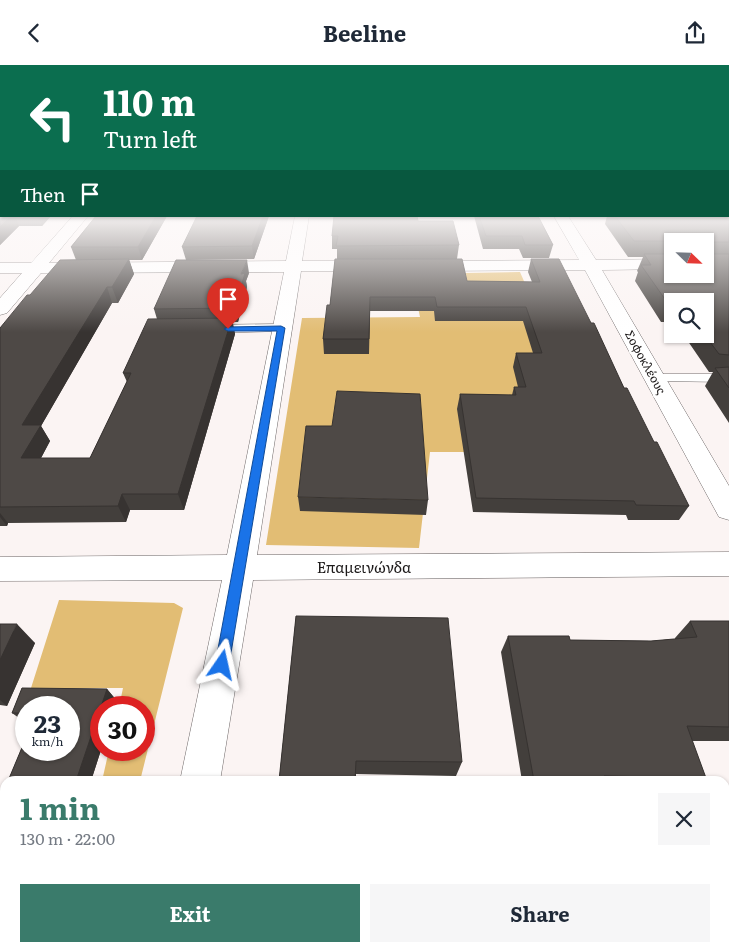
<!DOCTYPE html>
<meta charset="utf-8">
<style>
:root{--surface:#fff;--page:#f6f6f7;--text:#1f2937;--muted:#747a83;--accent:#3a7b6b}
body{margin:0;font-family:Literata,serif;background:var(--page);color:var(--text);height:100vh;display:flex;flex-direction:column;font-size:19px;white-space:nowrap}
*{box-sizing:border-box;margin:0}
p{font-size:16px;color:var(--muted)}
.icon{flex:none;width:28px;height:28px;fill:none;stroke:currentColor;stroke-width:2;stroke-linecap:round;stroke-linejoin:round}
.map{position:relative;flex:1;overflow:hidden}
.side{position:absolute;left:0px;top:711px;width:730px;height:176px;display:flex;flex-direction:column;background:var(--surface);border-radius:15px 15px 0 0;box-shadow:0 1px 4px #0004}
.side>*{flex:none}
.top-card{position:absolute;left:0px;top:0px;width:730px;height:152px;box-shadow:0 1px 4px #0004;background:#0b6e4f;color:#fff;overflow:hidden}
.needle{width:32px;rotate:113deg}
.buttons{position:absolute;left:664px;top:168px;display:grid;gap:10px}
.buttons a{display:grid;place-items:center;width:50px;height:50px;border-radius:0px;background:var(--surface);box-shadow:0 1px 4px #0004;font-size:25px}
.speed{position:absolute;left:15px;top:631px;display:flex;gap:10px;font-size:25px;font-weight:700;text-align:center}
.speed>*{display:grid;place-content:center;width:65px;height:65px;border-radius:50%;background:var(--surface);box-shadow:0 1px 4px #0004;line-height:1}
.speed small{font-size:12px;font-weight:400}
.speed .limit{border:8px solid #d22;background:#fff;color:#111}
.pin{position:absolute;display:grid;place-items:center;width:42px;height:42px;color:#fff;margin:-51px -21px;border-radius:50% 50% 50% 0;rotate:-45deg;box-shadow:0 0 5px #0007}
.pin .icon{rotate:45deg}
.me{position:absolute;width:55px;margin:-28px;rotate:11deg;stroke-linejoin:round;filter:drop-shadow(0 0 4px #0008)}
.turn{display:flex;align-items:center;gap:18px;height:105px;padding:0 20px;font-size:22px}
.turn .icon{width:65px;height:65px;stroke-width:2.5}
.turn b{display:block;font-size:35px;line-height:42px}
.then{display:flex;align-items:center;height:48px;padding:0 20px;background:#0003;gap:10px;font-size:19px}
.round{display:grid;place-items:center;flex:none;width:52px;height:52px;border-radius:0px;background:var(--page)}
.summary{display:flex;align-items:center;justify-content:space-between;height:85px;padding:0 20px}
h1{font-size:30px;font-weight:700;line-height:38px;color:var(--accent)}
.cta{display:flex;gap:10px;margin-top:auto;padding:10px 20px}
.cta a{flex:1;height:58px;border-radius:0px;background:var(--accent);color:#fff;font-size:20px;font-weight:700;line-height:58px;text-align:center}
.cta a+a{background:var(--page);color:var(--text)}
header{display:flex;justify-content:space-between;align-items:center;height:65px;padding:0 20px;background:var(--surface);font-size:22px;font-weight:700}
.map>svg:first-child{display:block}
.green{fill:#e2bd74}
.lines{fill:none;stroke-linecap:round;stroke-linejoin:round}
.service-casing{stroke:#6e6868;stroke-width:1}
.minor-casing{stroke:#6e6868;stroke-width:1}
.service{fill:#fff;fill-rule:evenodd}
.minor{fill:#fff;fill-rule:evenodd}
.wall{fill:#433f3c;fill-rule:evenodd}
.shaded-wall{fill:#373331}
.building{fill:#4e4946;stroke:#373331}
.route{fill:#1a73e8;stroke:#114b97}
.labels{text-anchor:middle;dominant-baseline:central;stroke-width:5;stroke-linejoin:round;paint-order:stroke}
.far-street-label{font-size:12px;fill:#1d1a1a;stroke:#fff}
.street-label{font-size:15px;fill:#1d1a1a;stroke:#fff}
</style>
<header><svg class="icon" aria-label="back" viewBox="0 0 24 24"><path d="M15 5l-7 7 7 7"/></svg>Beeline<svg class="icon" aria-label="share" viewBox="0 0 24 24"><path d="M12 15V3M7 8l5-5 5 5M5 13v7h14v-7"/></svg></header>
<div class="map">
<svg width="729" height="887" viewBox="0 0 729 887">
<rect width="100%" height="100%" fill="#fbf4f3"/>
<path class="green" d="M520,207L547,269L588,387H430L419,483L266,480L302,253L420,252L411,209Z
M59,535L174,538L183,543L140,716H102L109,685H144V642H119L123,623H31Z
M187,882H623L624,887H187Z"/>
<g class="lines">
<defs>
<path id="service" d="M281,259L285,260L287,263L285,266L209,268L203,264L209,260Z
M655,309H729V317L650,316L648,313L650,310Z"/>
<path id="minor" d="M73,151H88L49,198L286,196L295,151H309L302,196H371L377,197L379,201L377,205L371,206H301L257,490L729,487V511L253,515L220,716H180L222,515L0,516V492L227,490L284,207L41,208L7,248L0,250V233L22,208H0V198H31Z
M554,151H568L596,195L672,194V204L602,205L729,421V455L719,452L585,205L426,206L420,205L418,201L420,197L426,196L579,195Z
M145,882H191L190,887H144Z"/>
</defs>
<use href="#service" class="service-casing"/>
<use href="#minor" class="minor-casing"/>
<use href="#service" class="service"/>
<use href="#minor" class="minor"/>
</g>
<path class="wall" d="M0,143L1,151H51L42,161H19L0,180Z
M729,143V358L705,321L713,307H709L683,269H705V236H672V257H661L635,216L638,207L637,206L643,192H628L605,159L607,151H729ZM672,176H705L672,209Z
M96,151H167L142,195H129L134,209L118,238H112L41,361L50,376L41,393H90L127,317L123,308L157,254L154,244L249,208L246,216L247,222L238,257H232L235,269L184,445H130L126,457L8,458L7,461H0V263L30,230L76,195L71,182Z
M269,151L254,194L186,195L182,182Z
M474,151H538L553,180L549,193H523L519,184H483Z
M418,156L459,180L457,194H337V184H332V171Z
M335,194L467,216L532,217L528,207L531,194L591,258L624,323L689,441L679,455H628L626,450L473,447L457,344L460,329L512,330L514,322H518L513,302L516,288H533L523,256H435L434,246H370L369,289H324L323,274L330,240Z
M298,432L428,435L426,450L300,446Z
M296,551L462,697L456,711L356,709V716H279Z
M690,556H729V676H692L706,713L700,716H522L501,587L508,571L570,575L651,576L675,574V573Z
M0,559L35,578L7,641L0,640Z
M22,623L107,624L117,636L115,642H101V685L91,716H8L26,673V685H69V642H26V658L12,648Z
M725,772H729V857H725Z"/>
<path class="shaded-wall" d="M11,151H15L19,161L0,180V162Z
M38,151H51L42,161Z
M156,151H167L142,195L138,182Z
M263,151H269L254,194L252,181Z
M129,194L134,209L118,238L112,222Z
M247,195L249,208L246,216L247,222L238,257L235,243L241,209Z
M107,222L112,238L41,361L50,376L32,410L21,393L22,360Z
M232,253L235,269L184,445L178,429Z
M122,429L130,445L126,457L118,441Z
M0,448L8,458L7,461L0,452Z
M17,559L35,578L7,641L0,635V595Z
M107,624L117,636L115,642H101V685L91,716H76Z
M42,882H66L65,887H41Z"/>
<path class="building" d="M0,143H1V151H11L0,162Z
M729,143V177H711V189H729V290L719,289L704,269H705V236H672V240H669L641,200H651L644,189H672V209H705V176H634L615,151H729Z
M96,151H156L138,182H71Z
M197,151H263L252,181L182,182Z
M334,151H417L418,156H453L459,180L336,181L338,171H332Z
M479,151H538L553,180H525L522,171H486Z
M129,194L112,222H107L22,360H41L21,393H90L131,308H123L148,254L232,253L178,429H122L118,441L0,442V263L27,230H30L60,195Z
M335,194H462L467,216L540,217L531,194H559L591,258H594L624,323H627L654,377H657L689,441L636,440L634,436L476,433L460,329L516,330L514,322H526L516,288H542L526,242H437L435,232H370L369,274H323L327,240H330Z
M176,195H247L241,209L245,208L235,243L154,244Z
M729,302V323L715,303Z
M337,326L420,329L428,435L298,432L306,361H332Z
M296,551L448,553L462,697L356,696L355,716H279Z
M690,556H729V662L687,661L706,713L604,711L606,716H534L508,571H569L570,575L651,576L697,572Z
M0,559H17L0,595Z
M22,623L107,624L76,716H8L26,673V685H69V642H26V648H12Z
M725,772H729V852H725Z
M5,817V882H42L41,887H0V818Z"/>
<linearGradient id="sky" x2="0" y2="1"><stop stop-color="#acb5f1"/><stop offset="0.54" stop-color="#fdfafa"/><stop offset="1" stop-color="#fdfafa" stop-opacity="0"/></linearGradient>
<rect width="729" height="267" fill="url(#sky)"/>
<path class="route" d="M281,261L285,263L229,600L227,604L222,606L217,604L215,600L277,266H228L224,264L228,262Z"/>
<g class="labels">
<g class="far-street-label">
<text transform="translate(646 297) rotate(61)">Σοφοκλέους</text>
</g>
<g class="street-label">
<text x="364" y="501">Επαμεινώνδα</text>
</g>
</g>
</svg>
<div class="buttons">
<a><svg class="needle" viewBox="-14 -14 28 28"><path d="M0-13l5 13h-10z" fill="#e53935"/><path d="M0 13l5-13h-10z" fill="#747a83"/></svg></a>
<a><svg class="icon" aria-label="search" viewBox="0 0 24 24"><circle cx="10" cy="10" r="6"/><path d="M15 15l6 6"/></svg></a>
</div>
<div class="speed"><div>23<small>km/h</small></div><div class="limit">30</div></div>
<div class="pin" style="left:228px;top:264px;background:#d93025"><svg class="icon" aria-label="arrive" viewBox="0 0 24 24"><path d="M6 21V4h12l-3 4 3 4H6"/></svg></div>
<svg class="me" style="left:222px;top:600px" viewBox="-20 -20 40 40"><path d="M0-17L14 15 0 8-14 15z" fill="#1a73e8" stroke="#fff" stroke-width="4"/></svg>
<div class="top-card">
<div class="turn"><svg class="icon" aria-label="left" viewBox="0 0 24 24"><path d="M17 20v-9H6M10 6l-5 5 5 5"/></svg><div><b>110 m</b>Turn left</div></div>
<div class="then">Then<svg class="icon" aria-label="arrive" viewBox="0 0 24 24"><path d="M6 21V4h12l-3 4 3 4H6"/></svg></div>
</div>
<section class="side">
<div class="summary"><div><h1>1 min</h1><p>130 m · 22:00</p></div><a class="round"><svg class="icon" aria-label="close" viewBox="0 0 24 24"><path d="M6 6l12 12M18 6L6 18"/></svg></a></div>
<div class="cta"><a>Exit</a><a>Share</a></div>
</section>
</div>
